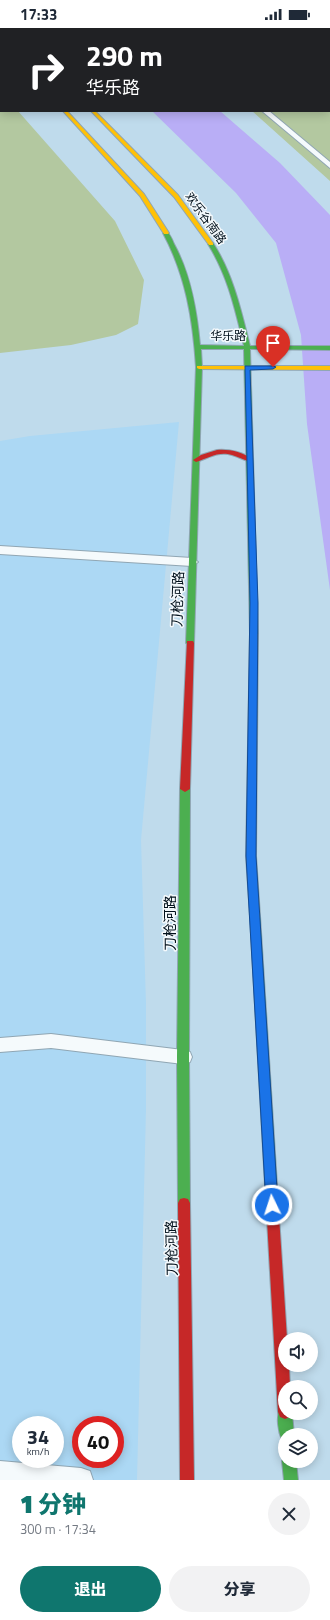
<!DOCTYPE html>
<html lang="zh">
<meta charset="utf-8">
<style>
:root{--surface:#fff;--page:#f2f2f3;--text:#1f2937;--muted:#747a83;--accent:#0f766e}
body{margin:0;font-family:"Titillium Web","Noto Sans SC",sans-serif;background:var(--page);color:var(--text);height:100vh;display:flex;flex-direction:column;font-size:15px;white-space:nowrap}
*{box-sizing:border-box;margin:0}
p{font-size:13px;color:var(--muted)}
.icon{flex:none;width:22px;height:22px;fill:none;stroke:currentColor;stroke-width:2;stroke-linecap:round;stroke-linejoin:round}
.map{position:relative;height:1452px;overflow:hidden}
.panel{display:flex;flex-direction:column;background:var(--surface);flex:1}
.panel>*{flex:none}
.top-card{position:absolute;left:0px;top:0px;width:330px;height:84px;box-shadow:0 2px 10px #0003;background:#202124;color:#fff;overflow:hidden}
.buttons{position:absolute;left:278px;top:1304px;display:grid;gap:8px}
.buttons a{display:grid;place-items:center;width:40px;height:40px;border-radius:50%;background:var(--surface);box-shadow:0 2px 10px #0003;font-size:20px}
.speed{position:absolute;left:12px;top:1388px;display:flex;gap:8px;font-size:20px;font-weight:700;text-align:center}
.speed>*{display:grid;place-content:center;width:52px;height:52px;border-radius:50%;background:var(--surface);box-shadow:0 2px 10px #0003;line-height:1}
.speed small{font-size:10px;font-weight:400}
.speed .limit{border:6px solid #d22;background:#fff;color:#111}
.pin{position:absolute;display:grid;place-items:center;width:34px;height:34px;color:#fff;margin:-41px -17px;border-radius:50% 50% 50% 0;rotate:-45deg;box-shadow:0 0 4px #0007}
.pin .icon{rotate:45deg}
.me{position:absolute;width:44px;margin:-22px;rotate:356deg;stroke-linejoin:round;filter:drop-shadow(0 0 3px #0008)}
.turn{display:flex;align-items:center;gap:14px;height:84px;padding:0 20px;font-size:18px}
.turn .icon{width:52px;height:52px;stroke-width:2.5}
.turn b{display:block;font-size:28px;line-height:34px}
.round{display:grid;place-items:center;flex:none;width:42px;height:42px;border-radius:21px;background:var(--page)}
.overview{display:flex;align-items:center;justify-content:space-between;height:68px;padding:0 20px}
h1{font-size:24px;font-weight:800;line-height:30px;color:var(--accent)}
.action{display:flex;gap:8px;margin-top:auto;padding:8px 20px}
.action a{flex:1;height:46px;border-radius:24px;background:var(--accent);color:#fff;font-size:16px;font-weight:800;line-height:46px;text-align:center}
.action a+a{background:var(--page);color:var(--text)}
.status{display:flex;justify-content:space-between;align-items:center;height:28px;padding:0 20px;background:var(--surface);direction:ltr}
.status svg{height:11px;fill:currentColor}
.map>svg:first-child{display:block}
.built{fill:#acd8f4;fill-rule:evenodd}
.green{fill:#b3c8a0}
.water{fill:#b9aef6}
.lines{fill:none;stroke-linecap:round;stroke-linejoin:round}
.lane-casing{stroke:#90a6b3;stroke-width:2}
.street-casing{stroke:#90a6b3;stroke-width:2}
.fast-casing{stroke:#90a6b3;stroke-width:2}
.slow-casing{stroke:#90a6b3;stroke-width:2}
.jam-casing{stroke:#90a6b3;stroke-width:2}
.lane{fill:#f5fafc;fill-rule:evenodd}
.street{fill:#f5fafc;fill-rule:evenodd}
.fast{fill:#4caf50;fill-rule:evenodd}
.slow{fill:#ffc107;fill-rule:evenodd}
.jam{fill:#c62828;fill-rule:evenodd}
.route{fill:#1a73e8;stroke:#114b97}
.labels{text-anchor:middle;dominant-baseline:central;stroke-width:3;stroke-linejoin:round;paint-order:stroke}
.far-street-label{font-size:12px;fill:#00101b;stroke:#f4f9fc}
.street-label{font-size:14px;fill:#00101b;stroke:#f4f9fc}
</style>
<div class="status"><b>17:33</b><svg viewBox="0 0 49 12"><path d="M0 12V9h3v3zM5 12V6h3v6zM10 12V3h3v9zM15 12V0h3v12zM26 1h20v11H26zM47 4h2v5h-2z"/></svg></div>
<div class="map">
<svg width="330" height="1452" viewBox="0 0 330 1452">
<rect width="100%" height="100%" fill="#bfdbec"/>
<path class="built" d="M179,394L141,812L146,976V1081L137,1452H0V413L30,408ZM21,1397H55V1431H21ZM81,1397H115V1431H81Z"/>
<path class="green" d="M152,0H330V153L252,83H329V1Z
M0,68L1,83H18L115,193L144,252L138,296L116,307L71,317L0,325Z"/>
<path class="water" d="M152,83H220L280,135L330,187V562L307,396L301,307L276,215L236,165Z"/>
<g class="lines">
<defs>
<path id="lane" d="M160,0H166L167,1H161Z
M329,23H330V27H329Z
M262,83H269L330,134V140Z
M0,518L192,530L198,534L192,538L0,526Z
M51,1006L183,1022L190,1024L192,1029L190,1034L183,1036L51,1020L0,1024V1010Z
M0,1433L81,1440L90,1443L93,1452H0Z"/>
<path id="street" d="M0,49H1V55H0Z"/>
<path id="fast" d="M0,8H1V11H0Z
M166,203C170,206 172,211 174,216C191,247 197,283 200,317L244,318C235,281 228,248 208,216L211,214L213,215C233,246 241,282 250,318H330V322L250,321L258,606L254,608L250,606L244,321H201L202,339L194,615L190,617L186,615L196,339C193,292 186,248 163,205Z
M185,758L190,761L189,1029L190,1175L188,1179L184,1180L180,1179L178,1175L177,1029L180,761Z
M255,884L259,885L260,888L277,1157L275,1161L271,1162L267,1161L265,1157L250,888L251,885Z
M285,1378V1385H292L294,1407H285V1413L282,1412C278,1403 276,1389 280,1380Z
M285,1427V1433H296L298,1452H284L282,1433Z"/>
<path id="slow" d="M13,0H17L18,1H14Z
M63,83H67L144,166L169,205L168,206H164L140,168Z
M91,83H95L178,167L213,215V217H209L174,169Z
M197,338H330V342L199,341L197,340Z
M251,604H254L258,606L256,828L260,888L259,891H251L250,888L246,828L250,606Z"/>
<path id="jam" d="M217,422C229,421 244,424 253,432L250,434C244,432 239,429 232,427C218,423 209,430 196,434L193,432L201,427Z
M187,613H193L194,615L190,761L185,764L180,761Z
M271,1152L275,1153L277,1157L287,1311H285V1337H289L290,1359H285V1385H292L290,1389L285,1391L280,1389L278,1384L265,1157L267,1153Z
M184,1170L188,1171L190,1175L194,1452H180L178,1175L180,1171Z"/>
</defs>
<use href="#lane" class="lane-casing"/>
<use href="#street" class="street-casing"/>
<use href="#fast" class="fast-casing"/>
<use href="#slow" class="slow-casing"/>
<use href="#jam" class="jam-casing"/>
<use href="#lane" class="lane"/>
<use href="#street" class="street"/>
<use href="#fast" class="fast"/>
<use href="#slow" class="slow"/>
<use href="#jam" class="jam"/>
</g>
<path class="route" d="M245,338H273L276,339L273,341L250,342L258,575L256,828L278,1177L276,1180L272,1182L267,1180L266,1177L246,828L250,575Z"/>
<g class="labels">
<g class="far-street-label">
<text transform="translate(206 190) rotate(54)">欢乐谷南路</text>
<text x="228" y="307">华乐路</text>
</g>
<g class="street-label">
<text transform="translate(177 571) rotate(-88)">刀枪河路</text>
<text transform="translate(169 895) rotate(-90)">刀枪河路</text>
<text transform="translate(171 1220) rotate(-91)">刀枪河路</text>
</g>
</g>
</svg>
<div class="buttons">
<a><svg class="icon" aria-label="sound" viewBox="0 0 24 24"><path d="M4 9h4l5-4v14l-5-4H4zM17 9q2 3 0 6"/></svg></a>
<a><svg class="icon" aria-label="search" viewBox="0 0 24 24"><circle cx="10" cy="10" r="6"/><path d="M15 15l6 6"/></svg></a>
<a><svg class="icon" aria-label="layers" viewBox="0 0 24 24"><path d="M12 4l9 5-9 5-9-5zM3 14l9 5 9-5"/></svg></a>
</div>
<div class="speed"><div>34<small>km/h</small></div><div class="limit">40</div></div>
<div class="pin" style="left:273px;top:339px;background:#d93025"><svg class="icon" aria-label="arrive" viewBox="0 0 24 24"><path d="M6 21V4h12l-3 4 3 4H6"/></svg></div>
<svg class="me" style="left:272px;top:1177px" viewBox="-20 -20 40 40"><circle r="17" fill="#1a73e8" stroke="#fff" stroke-width="3"/><path d="M0-11L8 9 0 5-8 9z" fill="#fff"/></svg>
<div class="top-card">
<div class="turn"><svg class="icon" aria-label="right" viewBox="0 0 24 24"><path d="M7 20v-9h11M14 6l5 5-5 5"/></svg><div><b>290 m</b>华乐路</div></div>
</div>
</div>
<section class="panel">
<div class="overview"><div><h1>1 分钟</h1><p>300 m · 17:34</p></div><a class="round"><svg class="icon" aria-label="close" viewBox="0 0 24 24"><path d="M6 6l12 12M18 6L6 18"/></svg></a></div>
<div class="action"><a>退出</a><a>分享</a></div>
</section>
